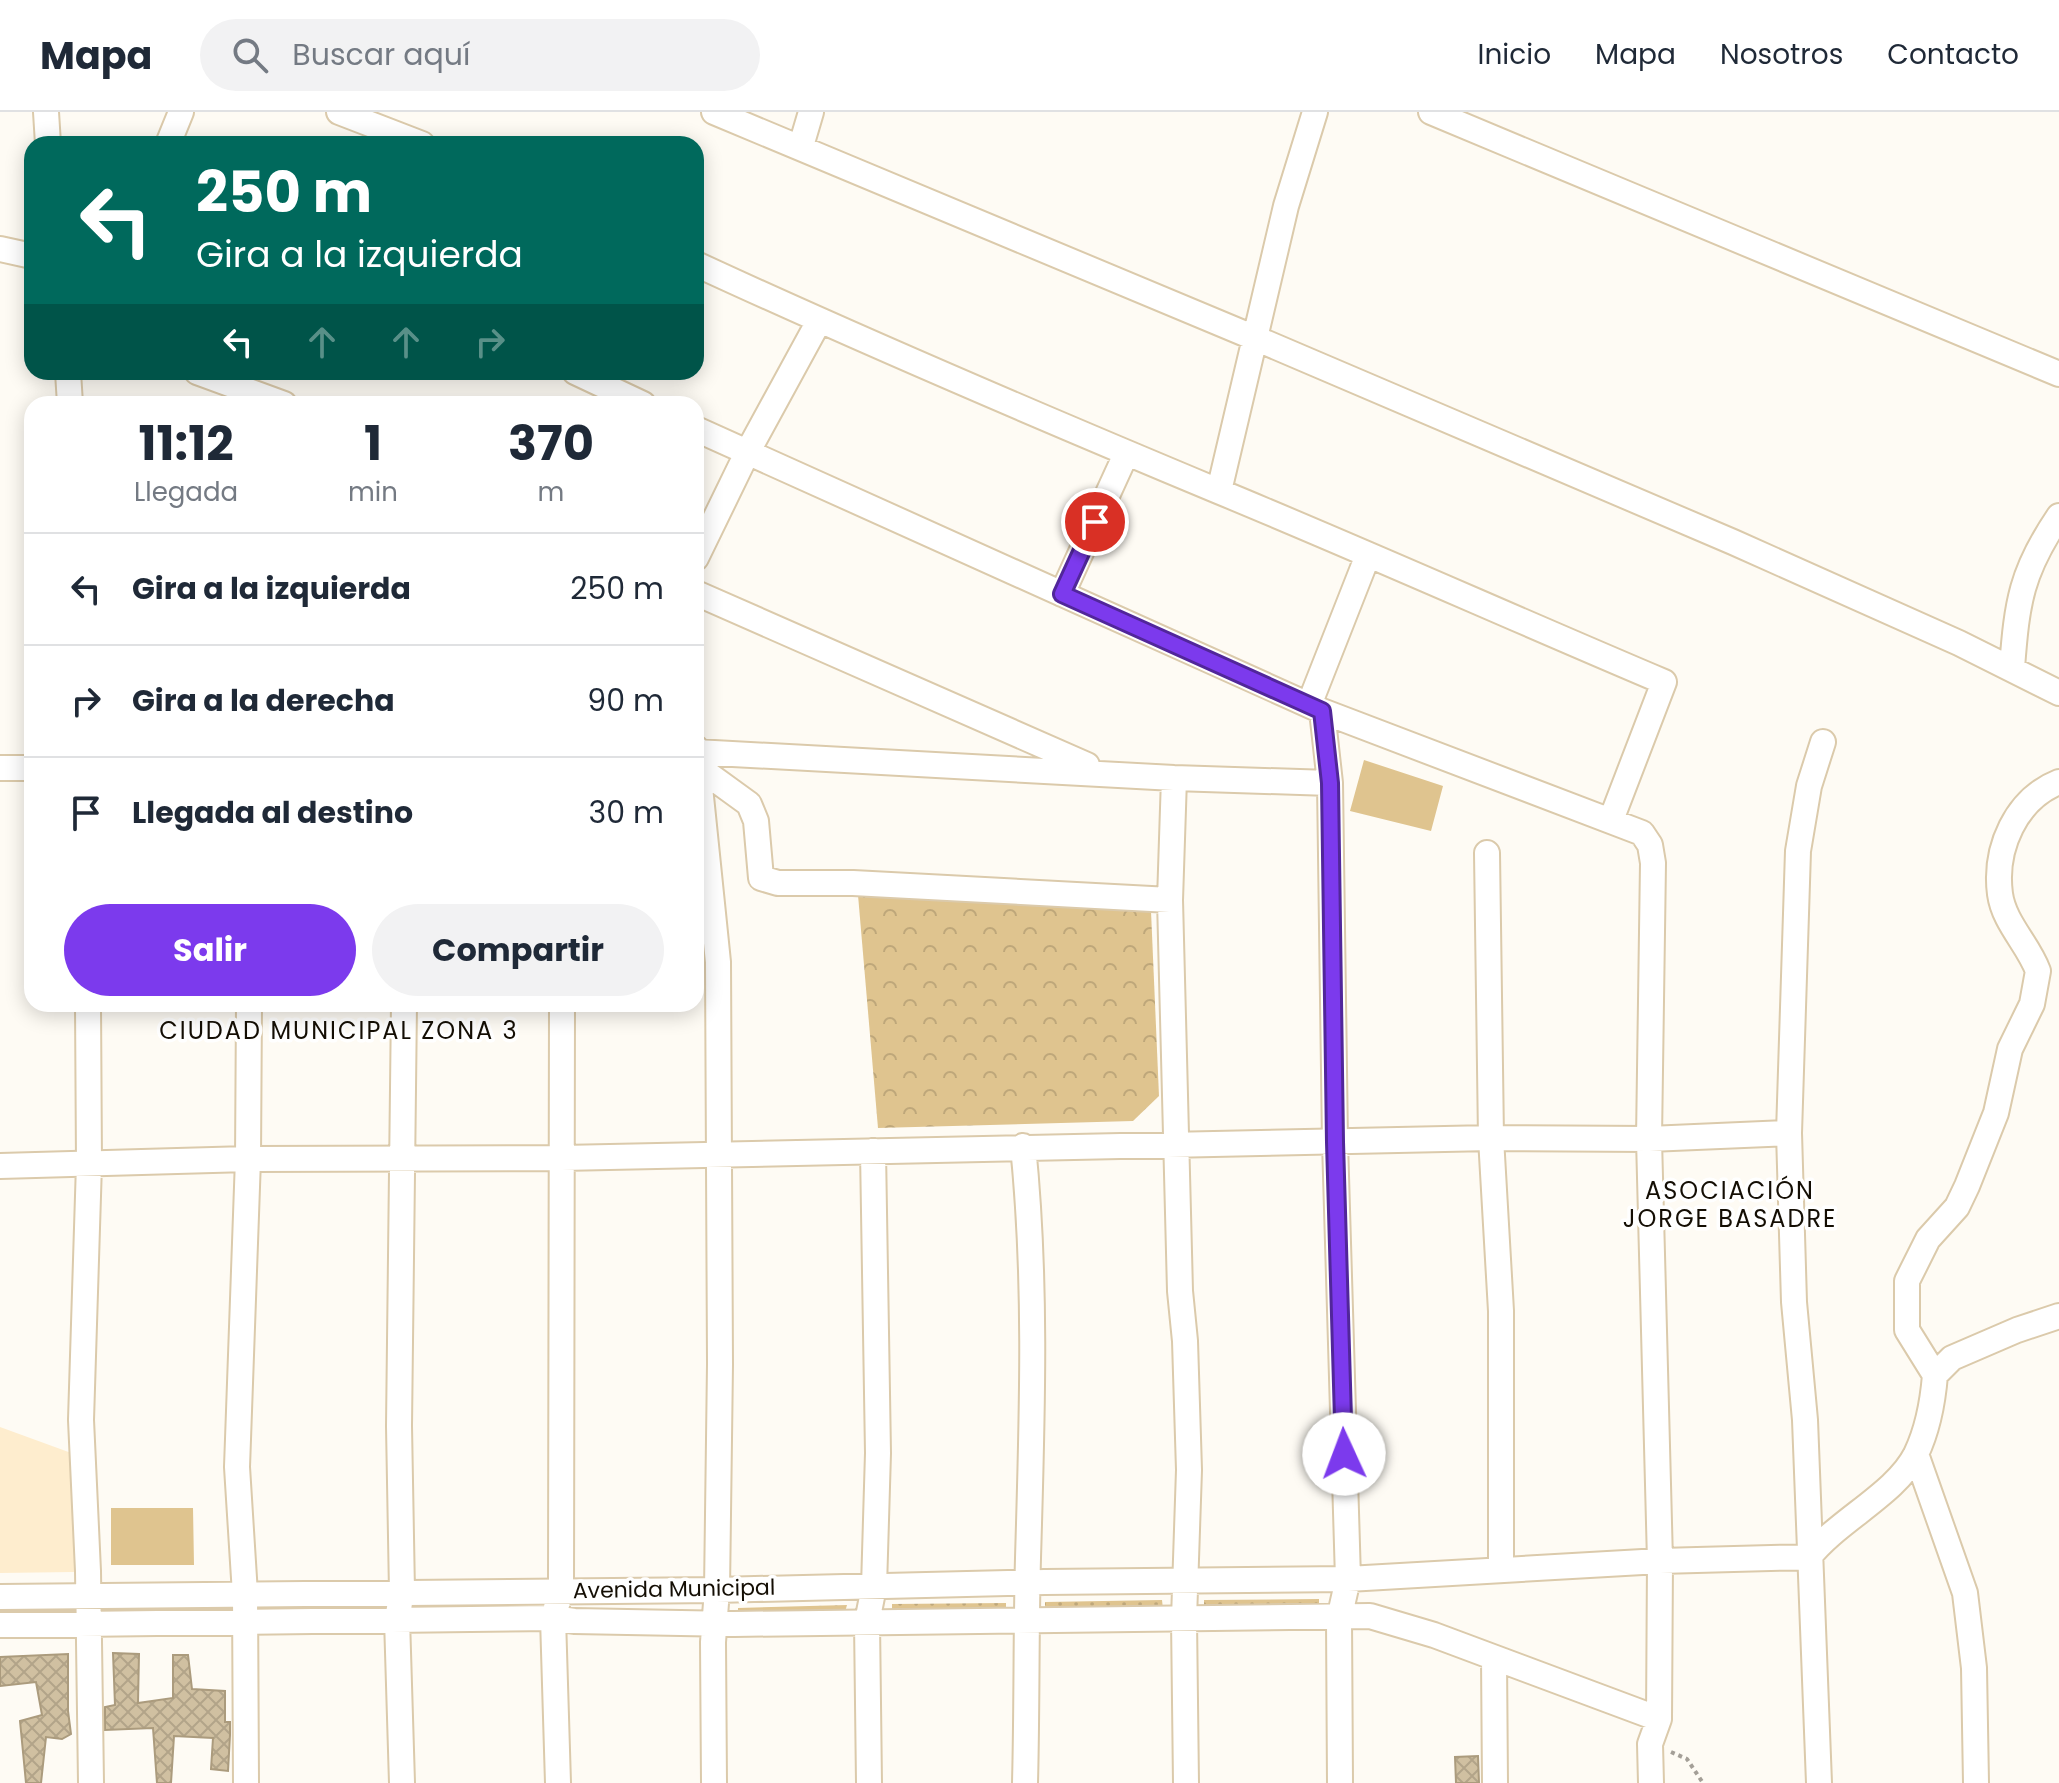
<!DOCTYPE html>
<html lang="es">
<meta charset="utf-8">
<style>
:root{--surface:#fff;--page:#f2f2f3;--text:#1f2937;--muted:#747a83;--line:#e0e1e3;--accent:#7c3aed}
body{margin:0;font-family:Poppins,sans-serif;background:var(--page);color:var(--text);height:100vh;display:flex;flex-direction:column;font-size:30px;white-space:nowrap}
*{box-sizing:border-box;margin:0}
p{font-size:26px;color:var(--muted)}
.icon{flex:none;width:44px;height:44px;fill:none;stroke:currentColor;stroke-width:2;stroke-linecap:round;stroke-linejoin:round}
.map{position:relative;flex:1;overflow:hidden}
.sheet{position:absolute;left:24px;top:284px;width:680px;height:616px;display:flex;flex-direction:column;background:var(--surface);border-radius:24px;box-shadow:0 4px 20px #0003}
.sheet>*{flex:none}
.banner{position:absolute;left:24px;top:24px;width:680px;height:244px;border-radius:24px;box-shadow:0 4px 20px #0003;background:#00695c;color:#fff;overflow:hidden}
.pin{position:absolute;display:grid;place-items:center;width:68px;height:68px;color:#fff;margin:-34px;border:4px solid #fff;border-radius:50%;box-shadow:0 2px 8px #0007}
.me{position:absolute;width:88px;margin:-44px;rotate:358deg;stroke-linejoin:round;filter:drop-shadow(0 0 6px #0008)}
.turn{display:flex;align-items:center;gap:28px;height:168px;padding:0 40px;font-size:36px}
.turn .icon{width:104px;height:104px;stroke-width:2.5}
.turn b{display:block;font-size:56px;line-height:68px}
.lanes{display:flex;align-items:center;height:76px;padding:0 40px;background:#0003;justify-content:center;gap:40px;direction:ltr}
.lanes .off{opacity:.35}
.eta{display:flex;justify-content:space-evenly;align-items:center;height:136px;text-align:center}
.eta b{font-size:48px;font-weight:700;line-height:56px}
.cta{display:flex;gap:16px;margin-top:auto;padding:16px 40px}
.cta a{flex:1;height:92px;border-radius:48px;background:var(--accent);color:#fff;font-size:32px;font-weight:700;line-height:92px;text-align:center}
.cta a+a{background:var(--page);color:var(--text)}
ul{padding:0;list-style:none}
li{display:flex;align-items:center;gap:24px;height:112px;padding:0 40px;border-top:2px solid var(--line)}
li div{flex:1}
li b{display:block;font-size:30px}
li em{font-style:normal}
header{display:flex;align-items:center;gap:48px;box-sizing:border-box;height:112px;padding:0 40px;background:var(--surface);border-bottom:2px solid var(--line)}
header strong{font-size:38px}
nav{display:flex;gap:44px;margin-inline-start:auto;font-size:28px}
.search{width:560px;height:72px;background:var(--page);display:flex;align-items:center;gap:20px;box-sizing:border-box;padding:0 28px;border-radius:44px;color:var(--muted);font-size:30px}
.map>svg:first-child{display:block}
.built{fill:#feedce}
.grass{fill:url(#grass-dots)}
.park{fill:url(#park-crowns)}
.garden{fill:#dfc48f}
.building{fill:url(#building-cross-hatch);stroke:#ab9b7d;stroke-width:2}
.lines{fill:none;stroke-linecap:round;stroke-linejoin:round}
.minor-casing{stroke:#dbcaab;stroke-width:28}
.path{stroke:#a49f97;stroke-width:4;stroke-dasharray:4 4;stroke-linecap:butt}
.minor{stroke:#fff;stroke-width:24}
.route-casing{stroke:#51269a;stroke-width:20}
.route{stroke:#7c3aed;stroke-width:14}
.labels{text-anchor:middle;dominant-baseline:central;stroke-width:7;stroke-linejoin:round;paint-order:stroke}
.street-label{font-size:22px;fill:#140e04;stroke:#fff}
.neighbourhood-label{font-size:24px;letter-spacing:2px;fill:#140e04;stroke:#fff}
</style>
<header>
<strong>Mapa</strong>
<div class="search"><svg class="icon" aria-label="search" viewBox="0 0 24 24"><circle cx="10" cy="10" r="6"/><path d="M15 15l6 6"/></svg>Buscar aquí</div>
<nav><a>Inicio</a><a>Mapa</a><a>Nosotros</a><a>Contacto</a></nav>
</header>
<div class="map">
<svg width="2059" height="1671" viewBox="0 0 2059 1671">
<defs>
<pattern id="grass-dots" width="8" height="8" patternUnits="userSpaceOnUse" patternTransform="scale(2)"><rect width="8" height="8" fill="#dfc48f"/><path d="M2 2h.1M6 6h.1" fill="none" stroke="#bea77a" stroke-width="1.8" stroke-linecap="round"/></pattern>
<pattern id="park-crowns" width="20" height="18" patternUnits="userSpaceOnUse" patternTransform="scale(2)"><rect width="20" height="18" fill="#dfc48f"/><path d="M2 6a3 3 0 1 1 6 0M12 15a3 3 0 1 1 6 0" fill="none" stroke="#bea77a"/></pattern>
<pattern id="building-cross-hatch" width="8" height="8" patternUnits="userSpaceOnUse" patternTransform="scale(2)"><rect width="8" height="8" fill="#d0c0a1"/><path d="M0 0l8 8M0 8l8-8" fill="none" stroke="#b2a489"/></pattern>
</defs>
<rect width="100%" height="100%" fill="#fefbf4"/>
<path class="built" d="M0,1315L74,1342V1460L0,1461Z"/>
<path class="grass" d="M1319,1487V1496L1204,1495V1488Z
M1162,1488L1163,1497H1045V1490Z
M1006,1491V1498L892,1499V1492Z
M847,1493L845,1500L738,1502V1496Z"/>
<path class="park" d="M858,783L1151,799L1159,984L1133,1009L878,1016Z"/>
<path class="garden" d="M1364,648L1443,674L1431,719L1350,699Z
M111,1396H193L194,1453H111Z"/>
<path class="building" d="M113,1541L139,1542L138,1591L173,1586V1543H188L192,1577L225,1579V1610H230V1623L228,1659L211,1657L213,1626L174,1624L171,1671H157L153,1616L105,1618V1595L115,1593Z
M68,1542V1599L71,1622L62,1627L46,1625L41,1671H26L20,1609L42,1603L36,1570L0,1574V1545Z
M1478,1644L1479,1671H1456L1455,1645Z"/>
<g class="lines">
<defs>
<path id="minor" d="M46,0L48,32
M339,0L422,32
M714,0L1255,226L1733,430L1959,531L2059,581
M1431,0L2059,262
M168,32L181,0
M801,34L811,0
M0,137L32,144
M696,152C869,232 1043,306 1218,379C1368,441 1515,507 1664,570L1611,708
M68,260L70,292
M197,260L284,292
M575,260L643,292
M696,317L1322,599L1642,721L1650,733L1653,751L1649,1027L1660,1449L1659,1607L1650,1632L1651,1671
M1219,379L1286,94L1315,0
M696,446L747,341L819,209
M696,481L1087,653
M1062,482L1126,342
M2012,556C2017,490 2021,460 2059,404
M1309,593L1368,443
M1322,599L1330,671L1335,1030L1348,1467L1339,1507L1340,1671
M696,636L718,850L720,1252L717,1478L713,1530L714,1671
M696,640L1174,666L1330,671
M698,655L749,692L756,709L761,766L778,771H853L1170,788
M0,656H32
M1174,666L1170,788L1180,1179L1185,1229L1189,1358L1184,1507L1186,1671
M1487,741L1491,1026L1501,1199V1457
M88,892L89,1052L81,1308L88,1459L91,1671
M1023,1034C1037,1171 1032,1309 1028,1446C1026,1521 1027,1596 1025,1671
M0,1054L248,1047L562,1046L1491,1026L1649,1027L1789,1021
M1935,1263L1952,1246L2017,1218L2059,1204
M1916,1342L1965,1481L1974,1556L1976,1671
M0,1485L717,1478L1045,1470L1348,1467L1660,1449L1809,1445C1838,1408 1896,1382 1916,1342C1927,1319 1933,1288 1935,1263L1907,1218V1169L1928,1127L1957,1095L1967,1074L1996,1001L2010,937L2032,892L2038,859C2028,832 2004,811 2000,782C1994,736 2016,687 2059,670
M0,1513L553,1506L574,1509L734,1512L1370,1504L1434,1523L1659,1607
M1494,1546L1495,1671
M246,1671L245,1482L237,1355L248,1047L249,892
M402,1671L397,1507L402,1480L399,1314L404,892
M558,1671L553,1506L561,1479L562,892
M869,1671L867,1510L874,1475L878,1341L873,1039
M1819,1671L1805,1308L1794,1190L1789,1021L1798,739L1809,674L1823,630"/>
</defs>
<use href="#minor" class="minor-casing"/>
<path class="path" d="M1671,1640L1687,1647L1703,1671"/>
<use href="#minor" class="minor"/>
</g>
<g class="lines">
<defs>
<path id="route" d="M1095,410L1062,482L1322,599L1330,671L1335,1030L1344,1342"/>
</defs>
<use href="#route" class="route-casing"/>
<use href="#route" class="route"/>
</g>
<g class="labels">
<g class="street-label">
<text transform="translate(674 1477) rotate(-1)">Avenida Municipal</text>
</g>
<g class="neighbourhood-label">
<text x="339" y="918">CIUDAD MUNICIPAL ZONA 3</text>
<text x="1730" y="1078">ASOCIACIÓN<tspan x="1730" dy="28">JORGE BASADRE</tspan></text>
</g>
</g>
</svg>
<div class="pin" style="left:1095px;top:410px;background:#d93025"><svg class="icon" aria-label="arrive" viewBox="0 0 24 24"><path d="M6 21V4h12l-3 4 3 4H6"/></svg></div>
<svg class="me" style="left:1344px;top:1342px" viewBox="-20 -20 40 40"><circle r="19" fill="#fff"/><path d="M0-13L10 11 0 6-10 11z" fill="#7c3aed"/></svg>
<div class="banner">
<div class="turn"><svg class="icon" aria-label="left" viewBox="0 0 24 24"><path d="M17 20v-9H6M10 6l-5 5 5 5"/></svg><div><b>250 m</b>Gira a la izquierda</div></div>
<div class="lanes"><svg class="icon" aria-label="left" viewBox="0 0 24 24"><path d="M17 20v-9H6M10 6l-5 5 5 5"/></svg><svg class="icon off" aria-label="ahead" viewBox="0 0 24 24"><path d="M12 20V5M6 11l6-6 6 6"/></svg><svg class="icon off" aria-label="ahead" viewBox="0 0 24 24"><path d="M12 20V5M6 11l6-6 6 6"/></svg><svg class="icon off" aria-label="right" viewBox="0 0 24 24"><path d="M7 20v-9h11M14 6l5 5-5 5"/></svg></div>
</div>
<section class="sheet">
<div class="eta">
<div><b>11:12</b><p>Llegada</p></div>
<div><b>1</b><p>min</p></div>
<div><b>370</b><p>m</p></div>
</div>
<ul>
<li><svg class="icon" aria-label="left" viewBox="0 0 24 24"><path d="M17 20v-9H6M10 6l-5 5 5 5"/></svg><div><b>Gira a la izquierda</b></div><em>250 m</em></li>
<li><svg class="icon" aria-label="right" viewBox="0 0 24 24"><path d="M7 20v-9h11M14 6l5 5-5 5"/></svg><div><b>Gira a la derecha</b></div><em>90 m</em></li>
<li><svg class="icon" aria-label="arrive" viewBox="0 0 24 24"><path d="M6 21V4h12l-3 4 3 4H6"/></svg><div><b>Llegada al destino</b></div><em>30 m</em></li>
</ul>
<div class="cta"><a>Salir</a><a>Compartir</a></div>
</section>
</div>
